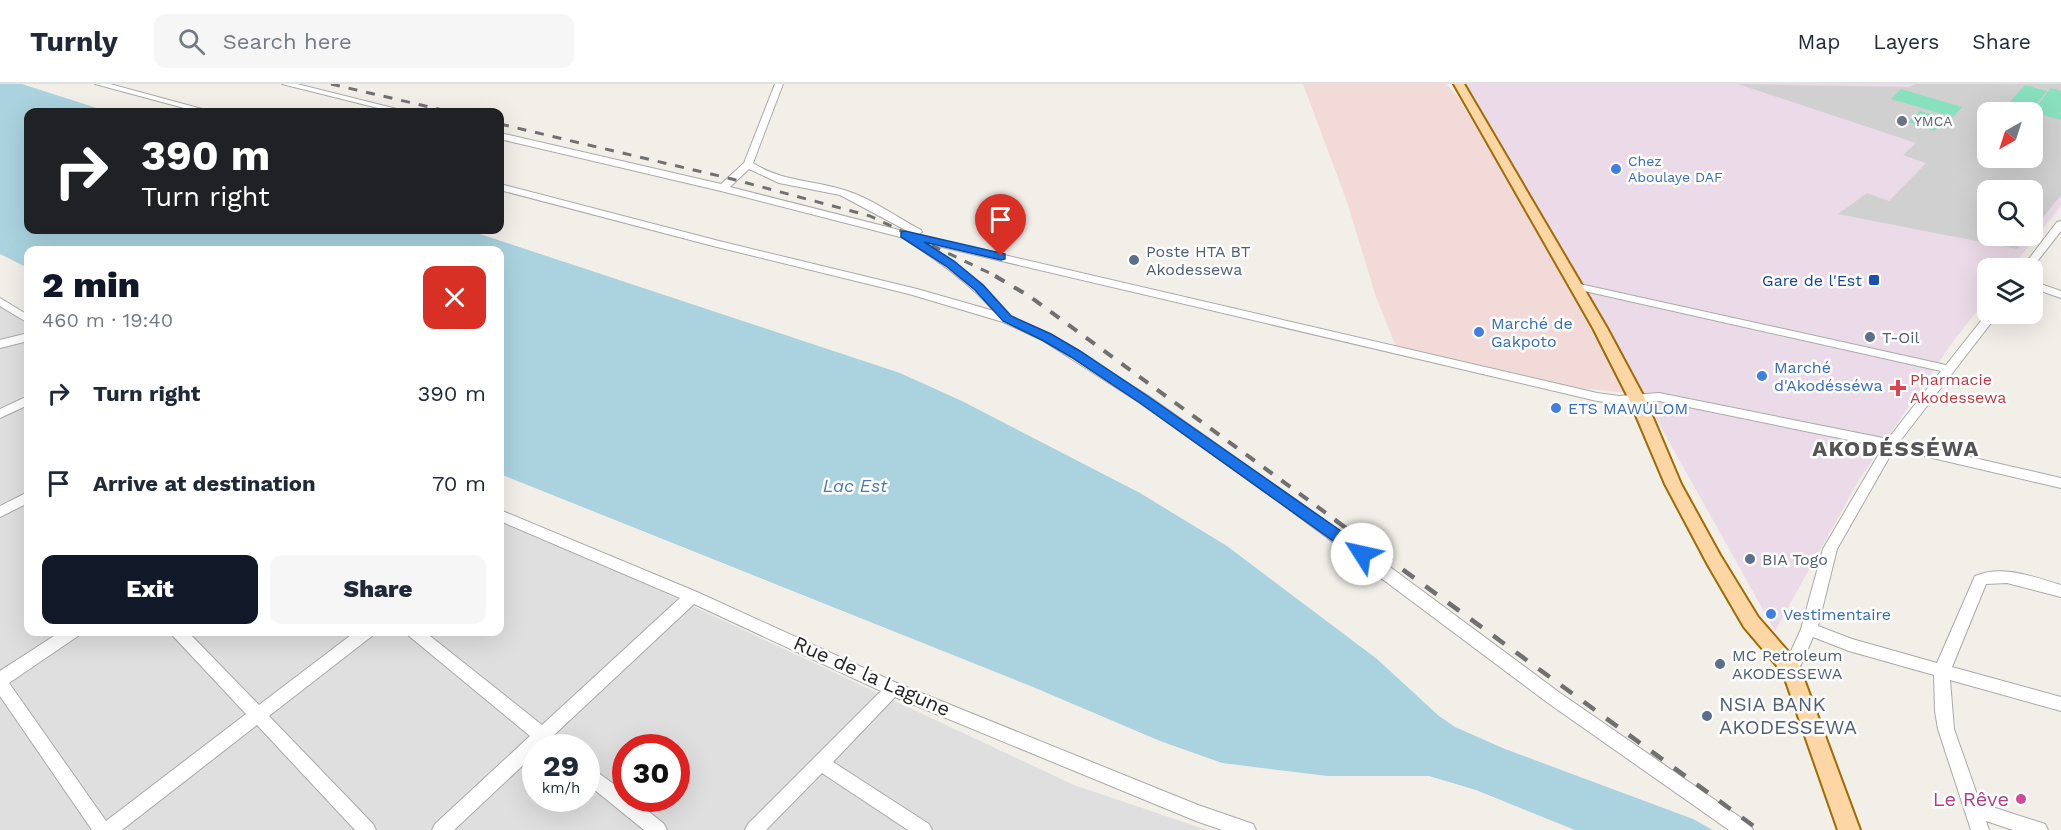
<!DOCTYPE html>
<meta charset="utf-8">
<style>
:root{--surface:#fff;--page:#f6f6f7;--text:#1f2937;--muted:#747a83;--line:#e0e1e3;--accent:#111827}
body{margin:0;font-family:"Work Sans",sans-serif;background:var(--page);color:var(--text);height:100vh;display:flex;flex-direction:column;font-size:22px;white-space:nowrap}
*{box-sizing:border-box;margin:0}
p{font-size:20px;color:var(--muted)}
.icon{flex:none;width:33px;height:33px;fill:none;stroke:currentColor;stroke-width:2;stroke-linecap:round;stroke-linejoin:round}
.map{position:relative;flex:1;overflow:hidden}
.sheet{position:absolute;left:24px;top:162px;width:480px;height:390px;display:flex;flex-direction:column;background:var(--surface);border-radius:12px;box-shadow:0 6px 24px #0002}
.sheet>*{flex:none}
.banner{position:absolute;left:24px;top:24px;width:480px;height:126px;border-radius:12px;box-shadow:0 6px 24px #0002;background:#202124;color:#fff;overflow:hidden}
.needle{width:39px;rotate:219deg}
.tools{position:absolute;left:1977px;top:18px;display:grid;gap:12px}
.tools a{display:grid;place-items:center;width:66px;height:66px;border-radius:12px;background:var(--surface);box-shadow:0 6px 24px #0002;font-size:30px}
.speed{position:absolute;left:522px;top:650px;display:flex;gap:12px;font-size:30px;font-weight:700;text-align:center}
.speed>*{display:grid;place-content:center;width:78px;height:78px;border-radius:50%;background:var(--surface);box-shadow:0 6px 24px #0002;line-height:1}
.speed small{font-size:15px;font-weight:400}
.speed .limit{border:9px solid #d22;background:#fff;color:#111}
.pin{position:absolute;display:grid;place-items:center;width:51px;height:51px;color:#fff;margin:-62px -26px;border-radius:50% 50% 50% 0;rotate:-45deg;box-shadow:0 0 6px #0007}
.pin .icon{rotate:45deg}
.me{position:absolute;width:66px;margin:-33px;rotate:305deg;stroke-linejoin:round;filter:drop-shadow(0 0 4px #0008)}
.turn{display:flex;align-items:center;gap:21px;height:126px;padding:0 18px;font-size:27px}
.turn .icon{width:78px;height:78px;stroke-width:2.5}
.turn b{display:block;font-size:42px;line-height:51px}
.round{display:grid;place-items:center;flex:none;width:63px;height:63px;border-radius:12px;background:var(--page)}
.summary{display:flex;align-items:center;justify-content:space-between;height:102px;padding:0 18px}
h1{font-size:36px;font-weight:800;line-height:45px;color:var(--accent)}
.button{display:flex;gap:12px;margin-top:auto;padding:12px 18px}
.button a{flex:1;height:69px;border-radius:12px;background:var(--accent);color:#fff;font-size:24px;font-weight:800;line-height:69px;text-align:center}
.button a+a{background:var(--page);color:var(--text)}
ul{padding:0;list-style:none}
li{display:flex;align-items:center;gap:18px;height:90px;padding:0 18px}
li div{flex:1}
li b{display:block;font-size:22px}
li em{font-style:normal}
header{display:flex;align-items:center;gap:36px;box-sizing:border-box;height:84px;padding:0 30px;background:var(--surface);border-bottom:2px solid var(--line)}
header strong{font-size:28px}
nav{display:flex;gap:33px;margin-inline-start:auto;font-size:21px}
.search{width:420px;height:54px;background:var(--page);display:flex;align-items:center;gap:15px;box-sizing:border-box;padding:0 21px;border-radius:12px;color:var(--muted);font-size:22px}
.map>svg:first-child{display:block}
.residential{fill:#e0dfdf;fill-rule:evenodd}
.commercial{fill:#f2dad9}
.industrial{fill:#ebdbe8;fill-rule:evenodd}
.religious{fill:#d0d0d0;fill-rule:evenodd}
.pitch{fill:#88e0be}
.water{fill:#aad3df}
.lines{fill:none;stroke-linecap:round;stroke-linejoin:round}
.minor-casing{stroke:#a9a9a9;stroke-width:2}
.major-casing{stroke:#a06b00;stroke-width:4}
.minor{fill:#fff;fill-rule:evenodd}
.major{fill:#fcd6a4;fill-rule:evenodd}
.rail-far2{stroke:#707070;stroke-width:3;stroke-dasharray:9 9;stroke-linecap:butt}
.rail-far1{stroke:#707070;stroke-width:4;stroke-dasharray:11 11;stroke-linecap:butt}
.rail{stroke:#707070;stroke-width:4.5;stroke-dasharray:14 14;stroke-linecap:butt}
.route{fill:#1a73e8;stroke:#114b97;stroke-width:1.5}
.worship-dot{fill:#6b7280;stroke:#fff;stroke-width:2}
.shop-dot{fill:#3f7fe0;stroke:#fff;stroke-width:2}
.service-dot{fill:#5c6f8a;stroke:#fff;stroke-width:2}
.transit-dot{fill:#1a4fb4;stroke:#fff;stroke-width:2}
.health-dot{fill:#e0444e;stroke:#fff;stroke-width:2}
.hotel-dot{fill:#d1479c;stroke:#fff;stroke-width:2}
.labels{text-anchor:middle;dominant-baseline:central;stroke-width:5;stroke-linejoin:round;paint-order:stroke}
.far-worship-label{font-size:14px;fill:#5b616d;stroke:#fff;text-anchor:start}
.far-shop-label{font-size:14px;fill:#366cbe;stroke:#fff;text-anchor:start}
.service-label{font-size:16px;fill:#4e5e75;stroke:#fff;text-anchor:start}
.transit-label{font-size:16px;fill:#164399;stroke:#fff;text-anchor:end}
.shop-label{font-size:16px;fill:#366cbe;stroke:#fff;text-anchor:start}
.health-label{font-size:16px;fill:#be3a42;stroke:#fff;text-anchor:start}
.water-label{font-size:18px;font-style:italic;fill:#4a7aab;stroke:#fff}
.near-street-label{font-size:20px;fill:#222;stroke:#fff}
.near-service-label{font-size:20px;fill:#4e5e75;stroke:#fff;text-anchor:start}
.near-hotel-label{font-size:20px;fill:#b23c85;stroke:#fff;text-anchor:end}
.district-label{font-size:22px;font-weight:bold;letter-spacing:1.5px;fill:#555;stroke:#fff}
</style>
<header>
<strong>Turnly</strong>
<div class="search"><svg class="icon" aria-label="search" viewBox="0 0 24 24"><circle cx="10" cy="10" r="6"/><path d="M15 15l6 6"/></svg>Search here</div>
<nav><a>Map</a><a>Layers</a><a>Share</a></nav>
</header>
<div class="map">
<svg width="2061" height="746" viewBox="0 0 2061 746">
<rect width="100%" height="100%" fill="#f2efe9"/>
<path class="residential" d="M0,223L28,240V548H500V436L526,445L703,527L1074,701L1207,746H0ZM536,663H586V714H536ZM626,663H676V714H626Z"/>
<path class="commercial" d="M1303,0H1446L1458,13L1497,79L1627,309L1570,303L1396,263L1376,213L1347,118Z"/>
<path class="industrial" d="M1465,0H2061V122L2011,184H1988L1987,214L1952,259L1859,396L1775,547L1522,95ZM1988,28H2032V74H1988ZM1988,106H2032V152H1988Z"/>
<path class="religious" d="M1738,0L1909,3L1915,0H2061V111L2033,146L2032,106H1988V152H2028L2017,165L1838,130L1867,109L1889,117L1926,79L1903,71L1916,59ZM1988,28H2032V74H1988Z"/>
<path class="pitch" d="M2025,1L2047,7L2030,28L2007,21Z
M2051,4L2061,7V36L2032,28Z
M1901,5L1962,23L1953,33L1891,15Z
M1920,27L1947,35L1935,47L1908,38Z"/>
<path class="water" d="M0,0H22L109,28H28V146H468L900,289L962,317L1140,409L1227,462L1377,575L1439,632L1455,643L1505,665L1693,735L1713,746H1575L1476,706L1429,692H1327L1222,679L1160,657L1033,603L500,390V166H28V184L0,170Z"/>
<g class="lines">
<defs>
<path id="minor" d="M95,0H110L213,28H199Z
M282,0H297L409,28H394Z
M775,0H783L753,79C782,98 815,96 847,107C873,115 896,133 921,146L922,148L918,151L1597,309L1619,312L1659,309L1888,355L1941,287L1571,204L1569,202L1575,199L1946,281L1988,228L1998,230L1900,357L2061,394V404L1894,365L1837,465L1818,542L1852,555L1937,579L1975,492C2003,480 2033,493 2061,501V513L2007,499L1986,500L1952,583L2061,613V627L1950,596L1954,645L1980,719L2045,740L2048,746H2013L1986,737L1989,746H1971L1938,645L1935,627L1934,591L1849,567L1813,553L1797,590L1791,592L1785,590L1783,585L1801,545L1823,465L1883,363L1659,317L1619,320L1597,317L925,159L954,178L983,201L1011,232L1050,250L1150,313L1386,480L1560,609L1750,740L1753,746H1729L1548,619L1282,420L1140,319L1042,256L1003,238L909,210L713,162L500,106V100L719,157L917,205L994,227C969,199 941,179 909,158L908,155L721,107L500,55V49L721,100L744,79ZM749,85L779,99L840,111L911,149L730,103Z
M2061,137V147L2032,184H2022L2057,138Z
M2032,197L2061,207V214L2032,204Z
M0,214L28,231V239L0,222Z
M28,249V257L0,264V256Z
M28,312V321L0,334V325Z
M28,408V419L0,433V422Z
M500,426L697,508L899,600L1198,721L1253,740L1256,746H1222L1196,737L895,613L833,678L929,740L932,746H908L822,689L766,746H745L748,740L881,607L694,520L554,651L565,663H536V669L454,746H432L435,740L530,652L409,552L407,548H425L542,641L680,514L500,437Z
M60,548H80L78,552L9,599L106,737L246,630L173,552L171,548H188L259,621L355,548H374L372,552L269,632L373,740L376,746H355L257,641L122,746H92L0,612V587Z
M586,680L626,709V714H632L664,740L667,746H644L586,699Z"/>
<path id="major" d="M1454,0H1464L1607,244L1645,315L1681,400L1720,471L1758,533L1798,579L1860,746H1838L1783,589L1744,543L1708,481L1665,400L1629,315L1593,244Z"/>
</defs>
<use href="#minor" class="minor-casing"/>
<use href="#major" class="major-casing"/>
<use href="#minor" class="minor"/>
<use href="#major" class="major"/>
<path class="rail-far2" d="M331,0L451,28
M500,40L732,95L870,132L998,193"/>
<path class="rail-far1" d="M995,192L1029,212L1337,437"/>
<path class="rail" d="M1335,436L1759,746"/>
</g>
<path class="route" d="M905,147L1005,170V175L1001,176L924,158L954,177L983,201L1011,232L1051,250L1080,267L1149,313L1368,466L1370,470L1368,474H1357L1140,319L1071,273L1042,256L1003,237L975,206L946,182L901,153V148Z"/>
<circle class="worship-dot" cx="1902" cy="37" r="6"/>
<g class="shop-dot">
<circle cx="1616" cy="85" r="6"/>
<circle cx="1479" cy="248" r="6"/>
<circle cx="1762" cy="292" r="6"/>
<circle cx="1556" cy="324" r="6"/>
<circle cx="1771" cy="530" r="6"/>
</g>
<g class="service-dot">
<circle cx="1134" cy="176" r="6"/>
<circle cx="1870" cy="253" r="6"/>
<circle cx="1750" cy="475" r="6"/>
<circle cx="1720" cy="580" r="6"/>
<circle cx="1707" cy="632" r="6"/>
</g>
<rect class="transit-dot" x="1868" y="190" width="12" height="12" rx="3"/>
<path class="health-dot" d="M1895 295h6v6h6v6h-6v6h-6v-6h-6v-6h6z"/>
<circle class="hotel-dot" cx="2021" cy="715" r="6"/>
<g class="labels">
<g class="far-worship-label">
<text x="1914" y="37">YMCA</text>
</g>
<g class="far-shop-label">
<text x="1628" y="77">Chez<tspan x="1628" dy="16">Aboulaye DAF</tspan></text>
</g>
<g class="service-label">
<text x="1146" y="167">Poste HTA BT<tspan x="1146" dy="18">Akodessewa</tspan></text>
<text x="1882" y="253">T-Oil</text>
<text x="1762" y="475">BIA Togo</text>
<text x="1732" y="571">MC Petroleum<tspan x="1732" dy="18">AKODESSEWA</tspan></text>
</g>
<g class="transit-label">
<text x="1862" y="196">Gare de l'Est</text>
</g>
<g class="shop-label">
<text x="1491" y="239">Marché de<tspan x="1491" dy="18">Gakpoto</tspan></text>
<text x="1774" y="283">Marché<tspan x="1774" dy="18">d'Akodésséwa</tspan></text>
<text x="1568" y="324">ETS MAWULOM</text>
<text x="1783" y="530">Vestimentaire</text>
</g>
<g class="health-label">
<text x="1910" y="295">Pharmacie<tspan x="1910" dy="18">Akodessewa</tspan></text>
</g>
<g class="water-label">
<text x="855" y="401">Lac Est</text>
</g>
<g class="near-street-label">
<text transform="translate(872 592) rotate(24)">Rue de la Lagune</text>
</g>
<g class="near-service-label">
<text x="1719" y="620">NSIA BANK<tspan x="1719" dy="23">AKODESSEWA</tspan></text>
</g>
<g class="near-hotel-label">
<text x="2009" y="715">Le Rêve</text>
</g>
<g class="district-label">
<text x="1896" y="364">AKODÉSSÉWA</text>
</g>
</g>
</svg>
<div class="tools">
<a><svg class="needle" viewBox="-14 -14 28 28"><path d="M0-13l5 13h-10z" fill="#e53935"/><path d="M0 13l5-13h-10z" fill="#747a83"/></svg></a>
<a><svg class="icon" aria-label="search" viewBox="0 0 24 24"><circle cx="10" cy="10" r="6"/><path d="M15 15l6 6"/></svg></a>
<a><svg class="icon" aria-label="layers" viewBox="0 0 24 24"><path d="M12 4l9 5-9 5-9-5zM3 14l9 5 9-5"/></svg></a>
</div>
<div class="speed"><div>29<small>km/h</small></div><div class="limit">30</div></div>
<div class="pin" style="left:1001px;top:172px;background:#d93025"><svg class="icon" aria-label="arrive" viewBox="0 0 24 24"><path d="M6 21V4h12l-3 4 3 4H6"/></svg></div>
<svg class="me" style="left:1362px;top:470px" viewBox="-20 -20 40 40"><circle r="19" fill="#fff"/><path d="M0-13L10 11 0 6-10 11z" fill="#1a73e8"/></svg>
<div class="banner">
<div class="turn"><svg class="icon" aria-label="right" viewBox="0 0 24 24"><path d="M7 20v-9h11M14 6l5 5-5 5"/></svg><div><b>390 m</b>Turn right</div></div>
</div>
<section class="sheet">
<div class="summary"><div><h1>2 min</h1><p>460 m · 19:40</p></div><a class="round" style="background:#d93025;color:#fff"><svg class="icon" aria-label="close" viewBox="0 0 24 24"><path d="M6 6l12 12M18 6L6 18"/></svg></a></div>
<ul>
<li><svg class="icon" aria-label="right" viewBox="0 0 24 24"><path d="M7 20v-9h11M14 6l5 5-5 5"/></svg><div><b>Turn right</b></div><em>390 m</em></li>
<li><svg class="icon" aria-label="arrive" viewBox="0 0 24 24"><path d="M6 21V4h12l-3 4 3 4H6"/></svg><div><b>Arrive at destination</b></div><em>70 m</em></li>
</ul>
<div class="button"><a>Exit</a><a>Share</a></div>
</section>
</div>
